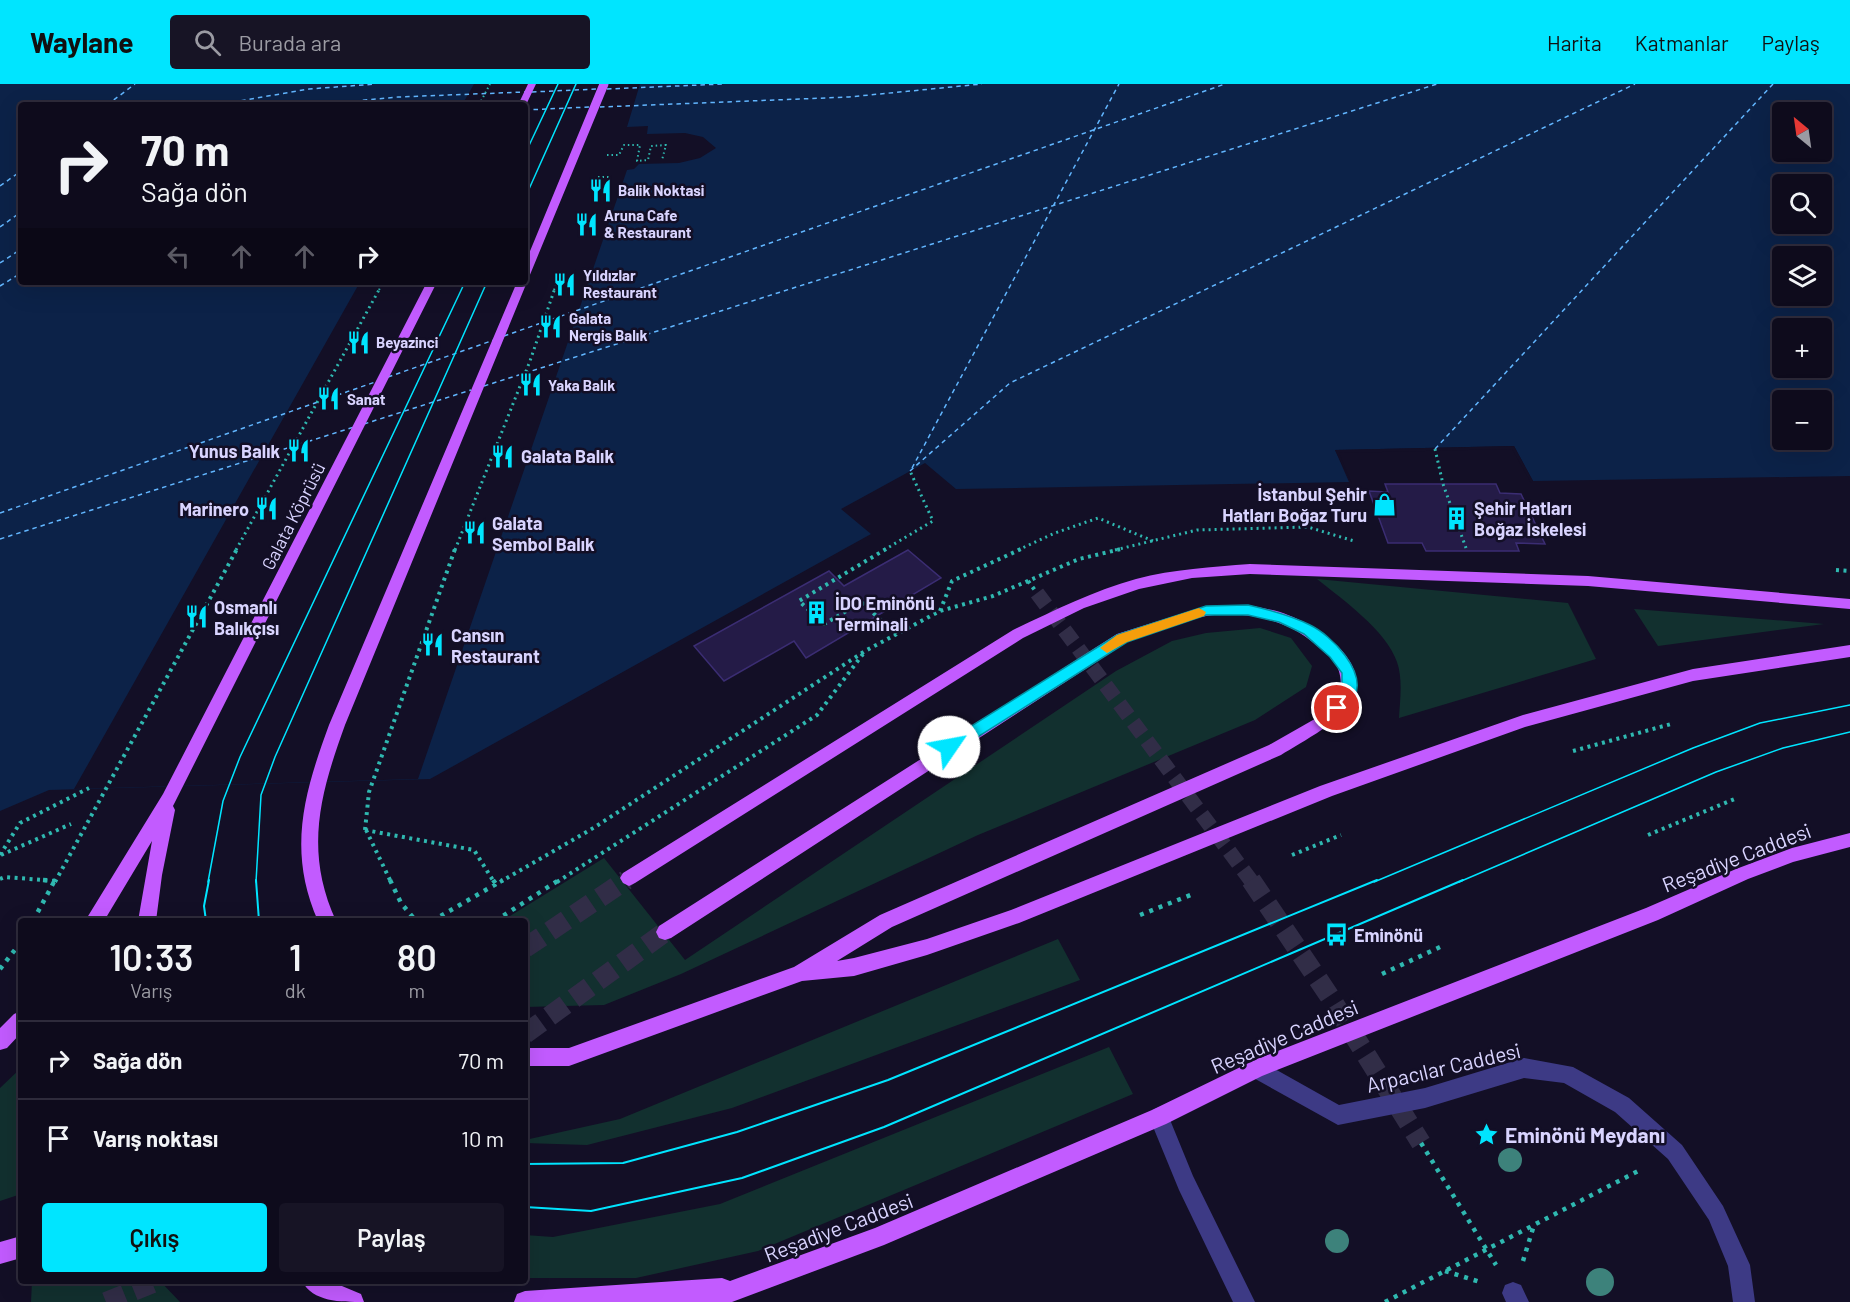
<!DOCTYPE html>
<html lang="tr">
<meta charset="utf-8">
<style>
:root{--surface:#0e0b1c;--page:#171425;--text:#f1f3f6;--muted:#9b9ba3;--line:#2e2b3b;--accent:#00e5ff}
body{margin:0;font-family:Barlow,sans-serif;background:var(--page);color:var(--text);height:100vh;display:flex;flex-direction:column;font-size:22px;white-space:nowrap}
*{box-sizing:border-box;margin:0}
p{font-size:20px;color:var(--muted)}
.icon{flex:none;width:33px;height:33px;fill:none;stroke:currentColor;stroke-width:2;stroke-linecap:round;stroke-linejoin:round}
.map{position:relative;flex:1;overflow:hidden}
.drawer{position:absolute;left:18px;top:834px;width:510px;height:366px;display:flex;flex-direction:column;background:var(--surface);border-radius:6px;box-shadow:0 6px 24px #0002,0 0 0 2px var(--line)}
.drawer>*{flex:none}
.banner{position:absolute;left:18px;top:18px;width:510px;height:183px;border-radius:6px;box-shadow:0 6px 24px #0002,0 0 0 2px var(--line);background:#0e0b1c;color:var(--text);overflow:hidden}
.needle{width:39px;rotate:331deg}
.controls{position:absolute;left:1772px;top:18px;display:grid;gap:12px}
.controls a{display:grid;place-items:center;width:60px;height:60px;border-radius:6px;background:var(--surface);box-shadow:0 6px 24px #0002,0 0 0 2px var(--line);font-size:30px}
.pin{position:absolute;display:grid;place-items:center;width:51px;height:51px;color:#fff;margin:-26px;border:3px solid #fff;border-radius:50%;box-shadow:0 2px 6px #0007}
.me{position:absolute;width:66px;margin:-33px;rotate:57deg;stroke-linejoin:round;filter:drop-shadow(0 0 4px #0008)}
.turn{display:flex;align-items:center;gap:21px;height:126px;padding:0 24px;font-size:27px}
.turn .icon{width:78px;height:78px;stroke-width:2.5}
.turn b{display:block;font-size:42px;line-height:51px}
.lanes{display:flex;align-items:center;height:57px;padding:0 24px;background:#0003;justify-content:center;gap:30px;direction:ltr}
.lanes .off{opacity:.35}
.eta{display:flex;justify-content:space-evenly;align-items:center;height:102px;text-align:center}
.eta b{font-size:36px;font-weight:600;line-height:42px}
.action{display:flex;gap:12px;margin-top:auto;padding:12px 24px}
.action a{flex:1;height:69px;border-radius:6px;background:var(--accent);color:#111;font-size:24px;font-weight:600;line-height:69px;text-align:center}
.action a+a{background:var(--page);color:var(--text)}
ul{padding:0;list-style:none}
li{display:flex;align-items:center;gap:18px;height:78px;padding:0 24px;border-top:2px solid var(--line)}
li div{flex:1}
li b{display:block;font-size:22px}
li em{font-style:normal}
header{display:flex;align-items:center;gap:36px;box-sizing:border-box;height:84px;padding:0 30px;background:var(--accent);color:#111}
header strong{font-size:28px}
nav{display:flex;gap:33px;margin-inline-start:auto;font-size:21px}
.search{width:420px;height:54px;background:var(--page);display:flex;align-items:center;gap:15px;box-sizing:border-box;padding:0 21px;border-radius:6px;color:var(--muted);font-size:22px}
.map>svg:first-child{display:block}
.green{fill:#12302f}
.water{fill:#0c2248;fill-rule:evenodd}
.pier{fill:#130f26}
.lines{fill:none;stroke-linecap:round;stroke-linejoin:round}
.ferry{stroke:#62b6ff;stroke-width:1.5;stroke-dasharray:4.5 4;stroke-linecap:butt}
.building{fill:#241b47;stroke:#3b2d73;stroke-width:1.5}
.minor-tunnel-far1{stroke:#312d47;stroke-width:15;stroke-dasharray:15 8;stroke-linecap:butt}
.minor-tunnel{stroke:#312d47;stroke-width:20;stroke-dasharray:20 10;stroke-linecap:butt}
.major-tunnel-far1{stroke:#312d47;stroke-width:15;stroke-dasharray:15 8;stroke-linecap:butt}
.major-tunnel{stroke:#312d47;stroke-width:20;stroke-dasharray:20 10;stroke-linecap:butt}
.path-far3{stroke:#2fb8b0;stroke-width:2;stroke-dasharray:1.5 3;stroke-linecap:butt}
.path-far2{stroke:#2fb8b0;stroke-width:3;stroke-dasharray:2 4;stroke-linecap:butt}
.path-far1{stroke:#2fb8b0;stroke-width:4;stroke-dasharray:3 4.5;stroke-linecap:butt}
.path{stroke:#2fb8b0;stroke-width:4.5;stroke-dasharray:4 6;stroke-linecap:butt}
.minor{fill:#3d3a85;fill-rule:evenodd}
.major{fill:#c25bff;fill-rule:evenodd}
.tram-far1{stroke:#00e5ff;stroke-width:1.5}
.tram{stroke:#00e5ff;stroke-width:2}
.path-bridge-far2{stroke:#2fb8b0;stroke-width:2;stroke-dasharray:1.5 3;stroke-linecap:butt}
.path-bridge-far1{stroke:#2fb8b0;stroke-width:3;stroke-dasharray:2 4;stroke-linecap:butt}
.path-bridge{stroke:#2fb8b0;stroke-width:4;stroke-dasharray:3 4.5;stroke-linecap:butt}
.major-bridge{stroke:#c25bff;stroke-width:9}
.tree{fill:#3d827b}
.route{fill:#00e5ff;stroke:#0095a6;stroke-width:1.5}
.slow{fill:#f59e0b}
.labels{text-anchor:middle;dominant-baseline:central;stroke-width:5;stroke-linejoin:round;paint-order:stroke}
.far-poi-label{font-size:15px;font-weight:bold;fill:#d9d4ff;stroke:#130f26;text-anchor:start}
.poi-label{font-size:18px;font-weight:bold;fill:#d9d4ff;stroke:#130f26;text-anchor:start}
.street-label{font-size:18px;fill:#d9d4ff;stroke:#130f26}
.near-street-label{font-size:21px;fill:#d9d4ff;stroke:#130f26}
.near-poi-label{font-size:21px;font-weight:bold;fill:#d9d4ff;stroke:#130f26;text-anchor:start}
</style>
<header>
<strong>Waylane</strong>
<div class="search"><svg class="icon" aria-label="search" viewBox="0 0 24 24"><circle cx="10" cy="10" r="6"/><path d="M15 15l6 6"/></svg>Burada ara</div>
<nav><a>Harita</a><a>Katmanlar</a><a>Paylaş</a></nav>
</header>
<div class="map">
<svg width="1850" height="1218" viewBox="0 0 1850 1218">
<rect width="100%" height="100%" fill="#130f26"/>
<path class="green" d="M1317,495L1568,519L1596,575L1399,634C1400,616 1403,595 1397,578C1386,546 1343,516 1317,495Z
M1634,525L1824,540L1658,562Z
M1260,544L1291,554L1312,582L1306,603L1255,636L978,751L681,890L604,921L525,923V837H502L604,774L685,876L1116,587L1172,557L1206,549Z
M1058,855L1080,896L732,1024L587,1061L525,1059V1056L620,1035Z
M1109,963L1133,1010L758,1167L636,1194H525V1151L553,1153L720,1120Z
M21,984V1110L0,1117V1004Z
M32,1197H160L180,1218H31Z"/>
<path class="water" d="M0,0H1850V392L1533,397L1514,362L1335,366L1349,398L956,405L925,379L841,425L871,450L430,695L49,706L0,727ZM21,21H525V198H21ZM1782,28H1821V68H1782ZM1782,100H1821V140H1782ZM1782,172H1821V212H1782ZM1782,244H1821V284H1782ZM1782,316H1821V356H1782Z"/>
<path class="pier" d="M474,0H640L627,43L648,42L647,50L685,49L703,53L716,64L700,74L679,79L639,80L634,85L627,86L418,695L74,705L360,198H525V21H462Z
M1514,362L1533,397L1531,399L1512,365L1339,369L1352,400L1335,366Z"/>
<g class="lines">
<path class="ferry" d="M607,5L723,0
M532,8L597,5
M107,21L135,0
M216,21L309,5L376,0
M312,21L398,13L525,8
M600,23L849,13L982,0
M525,26L589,23
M0,102L21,87
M0,143L21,128
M0,179L21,165
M0,202L21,189
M504,252L1225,0
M388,293L494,256
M484,302L1437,0
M364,340L471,306
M1435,365L1773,0
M912,384L1119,0
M910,387L1010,299L1635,0
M0,429L378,297
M0,455L354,343"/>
</g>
<path class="building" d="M1385,400H1496L1500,409L1521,410L1545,460L1516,459L1519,467H1426L1422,459H1388L1369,407L1388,408Z
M908,466L941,494L806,574L794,557L724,597L694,562L829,487L844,502Z"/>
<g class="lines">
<path class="minor-tunnel-far1" d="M1037,509L1252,798"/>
<path class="minor-tunnel" d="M1251,796L1330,913L1421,1059"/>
<path class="major-tunnel-far1" d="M624,798L629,794"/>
<path class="major-tunnel" d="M525,864L626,796
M525,950L665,848
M106,1218L158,1197"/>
<path class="path-far3" d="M479,21L490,0
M607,71H619L624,61H640L637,77L648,76L651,62L666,61L662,76
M598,93H610
M379,206L383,198"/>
<path class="path-far2" d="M1435,365L1443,400L1466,464
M236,466L380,204
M884,466L933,437L910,387
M1018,466L1055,449L1098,434L1153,457
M1115,466L1197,446L1308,443L1354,457"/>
<path class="path-far1" d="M886,465L799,517L824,540L862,518L896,551
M1836,486L1850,487
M1028,497L1037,509
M940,527L952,497L1021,465
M1573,667L1671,640
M365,746L474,766L494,798
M366,746L391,798
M1648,751L1737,714
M0,771L20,739L89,704
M1,771L71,740
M1292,771L1341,751
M0,795L5,793L55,797
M55,798L237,465
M500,798L595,743L865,567L940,527L993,512L1079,475L1121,465
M557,798L817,631L863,570"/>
<path class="path" d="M43,796L55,797
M390,796L401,819L416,837
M493,796L496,800
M1140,831L1193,810
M33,837L55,796
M432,837L503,796
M495,837L559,796
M0,885L21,858
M1382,890L1440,863
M1421,1059L1496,1181
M1523,1177L1534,1141
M1445,1187L1480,1198
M1385,1218L1642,1085"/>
<path class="minor" d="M1524,974L1573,983L1629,1014L1682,1061L1723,1122L1750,1181L1755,1218H1733L1728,1182L1709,1136L1668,1075L1615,1028L1564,999L1524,994L1425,1024L1338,1041L1250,992L1247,985L1250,978L1257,975L1339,1021L1425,1004Z
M1159,1023L1166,1026L1193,1092L1255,1218H1233L1179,1106L1149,1033L1152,1026Z
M1513,1198L1521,1201L1529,1218H1506L1502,1209L1505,1201Z"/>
<path class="major" d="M528,0H536L525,23L518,21Z
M526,196L527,198L345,641C320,710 304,767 336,837H318C287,767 304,709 329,641L517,198H525Z
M427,198H437L173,722L175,726L162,791L156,837H138L152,757L104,837H85L163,710Z
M1250,480L1588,492L1850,515V525L1588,502L1250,490L1192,494L1139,505L1084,524L1023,554L635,799L629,802L623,799L620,794L623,789L1013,546C1053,527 1093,507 1136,495C1174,485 1212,483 1250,480Z
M1248,521C1261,524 1276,526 1288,531C1317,542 1367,574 1355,612C1348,634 1300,659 1281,671L892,843L837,877L854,874L927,855L1011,826L1320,702L1523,631L1693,585L1850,561V573L1693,597L1525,643L1332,712L1019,839L927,871L854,892L802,897L569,982H525V964H569L794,883L880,831L1269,661L1320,632L1341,609C1342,581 1335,577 1315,560C1286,535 1243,526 1206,532C1180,537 1153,550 1127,558L671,854L665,856L659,854L656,848L659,842L1117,550L1206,522Z
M1850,749V763L1793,778L1748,795L1658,836L1262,992L1166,1040L884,1161L732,1218H514L517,1210L525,1207L722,1194L730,1197L875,1144L1152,1026L1257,975L1646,824L1736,785L1792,764Z
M21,927V949L7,964L0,966V944L14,930Z
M21,1152V1174L0,1180V1158Z
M302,1197H330L361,1210L364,1218C340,1218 313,1218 302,1197Z"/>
<path class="tram-far1" d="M525,70L558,0
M525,114L576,0
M208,798L223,717L240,673L465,198
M256,798L261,711L275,673L487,198
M1374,798L1693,664L1760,639L1850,621
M1459,798L1716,688L1783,664L1850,648"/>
<path class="tram" d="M256,796L259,837
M206,837L204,822L209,796
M525,1080L623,1079L737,1048L888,996L1377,796
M525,1123L591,1127L742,1094L884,1043L1463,796"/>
<path class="path-bridge-far2" d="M554,206L556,201"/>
<path class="path-bridge-far1" d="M455,466L530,277L555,204"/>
<path class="path-bridge" d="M365,746L369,708L455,465"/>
<path class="major-bridge" d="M525,191L604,0"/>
</g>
<g class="tree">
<circle cx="1510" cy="1076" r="12"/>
<circle cx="1337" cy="1157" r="12"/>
<circle cx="1600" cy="1198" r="14"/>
</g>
<path class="route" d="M1248,521C1270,526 1290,531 1310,541C1331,551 1368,588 1354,614C1351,619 1345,623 1342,627H1332L1330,624L1342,609V589L1330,573L1304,550L1279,538L1248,531H1206L1127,558L954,668H944L942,663L944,659L1117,551L1206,522Z"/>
<path class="slow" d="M1199,524L1206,528L1204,532L1127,558L1107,569L1100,564L1117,551Z"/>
<defs>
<symbol id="restaurant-bare" viewBox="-9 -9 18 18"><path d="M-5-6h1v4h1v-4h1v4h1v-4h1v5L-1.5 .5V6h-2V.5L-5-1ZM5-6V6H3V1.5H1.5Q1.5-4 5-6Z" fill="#00e5ff" stroke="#130f26" stroke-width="2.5" paint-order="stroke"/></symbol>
<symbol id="shop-bare" viewBox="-9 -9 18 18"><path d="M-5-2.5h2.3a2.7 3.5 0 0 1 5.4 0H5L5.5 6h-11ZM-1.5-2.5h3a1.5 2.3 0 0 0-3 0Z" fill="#00e5ff" stroke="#130f26" stroke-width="2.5" paint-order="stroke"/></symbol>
<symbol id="building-bare" viewBox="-9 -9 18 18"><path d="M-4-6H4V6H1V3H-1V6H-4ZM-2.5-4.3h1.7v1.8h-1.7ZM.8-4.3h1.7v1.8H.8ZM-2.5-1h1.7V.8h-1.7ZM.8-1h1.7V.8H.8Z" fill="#00e5ff" stroke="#130f26" stroke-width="2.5" paint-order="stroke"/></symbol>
<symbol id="bus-bare" viewBox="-9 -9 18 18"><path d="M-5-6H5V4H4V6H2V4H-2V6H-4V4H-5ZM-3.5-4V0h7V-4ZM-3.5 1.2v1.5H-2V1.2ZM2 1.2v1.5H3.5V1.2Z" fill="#00e5ff" stroke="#130f26" stroke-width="2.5" paint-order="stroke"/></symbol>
<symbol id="sight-bare" viewBox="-9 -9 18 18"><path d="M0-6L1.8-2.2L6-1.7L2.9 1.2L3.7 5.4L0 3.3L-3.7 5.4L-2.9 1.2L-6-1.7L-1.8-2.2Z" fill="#00e5ff" stroke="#130f26" stroke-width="2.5" paint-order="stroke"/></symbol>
</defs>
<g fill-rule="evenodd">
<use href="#restaurant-bare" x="584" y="90" width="33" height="33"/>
<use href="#restaurant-bare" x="570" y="124" width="33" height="33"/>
<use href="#restaurant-bare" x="548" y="184" width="33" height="33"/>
<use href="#restaurant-bare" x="534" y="226" width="33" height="33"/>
<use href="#restaurant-bare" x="342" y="242" width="33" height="33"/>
<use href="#restaurant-bare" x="514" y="284" width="33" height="33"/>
<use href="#restaurant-bare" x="312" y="298" width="33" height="33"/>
<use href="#restaurant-bare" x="282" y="350" width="33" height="33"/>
<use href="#restaurant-bare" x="486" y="356" width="33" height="33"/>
<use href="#shop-bare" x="1368" y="404" width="33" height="33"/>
<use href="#restaurant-bare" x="250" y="408" width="33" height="33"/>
<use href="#building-bare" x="1440" y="418" width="33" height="33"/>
<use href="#restaurant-bare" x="458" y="432" width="33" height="33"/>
<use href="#building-bare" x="800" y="512" width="33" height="33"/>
<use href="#restaurant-bare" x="180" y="516" width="33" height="33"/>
<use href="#restaurant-bare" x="416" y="544" width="33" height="33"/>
<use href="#bus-bare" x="1320" y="834" width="33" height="33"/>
<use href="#sight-bare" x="1470" y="1034" width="33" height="33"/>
</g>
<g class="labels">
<g class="far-poi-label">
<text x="618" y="106">Balik Noktasi</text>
<text x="604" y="131">Aruna Cafe<tspan x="604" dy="17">&amp; Restaurant</tspan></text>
<text x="583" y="191">Yıldızlar<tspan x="583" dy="17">Restaurant</tspan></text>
<text x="569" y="234">Galata<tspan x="569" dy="17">Nergis Balık</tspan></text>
<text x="376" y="258">Beyazinci</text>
<text x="548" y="301">Yaka Balık</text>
<text x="347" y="315">Sanat</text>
</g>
<g class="poi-label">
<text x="280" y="367" text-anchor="end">Yunus Balık</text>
<text x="521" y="372">Galata Balık</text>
<text x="1367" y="410" text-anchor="end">İstanbul Şehir<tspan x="1367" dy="21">Hatları Boğaz Turu</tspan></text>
<text x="1474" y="424">Şehir Hatları<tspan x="1474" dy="21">Boğaz İskelesi</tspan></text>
<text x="249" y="425" text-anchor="end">Marinero</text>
<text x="492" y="439">Galata<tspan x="492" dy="21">Sembol Balık</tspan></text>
<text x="835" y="519">İDO Eminönü<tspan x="835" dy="21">Terminali</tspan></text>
<text x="214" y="523">Osmanlı<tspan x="214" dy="21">Balıkçısı</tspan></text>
<text x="451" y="551">Cansın<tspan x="451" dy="21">Restaurant</tspan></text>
<text x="1354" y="851">Eminönü</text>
</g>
<g class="street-label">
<text transform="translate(293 432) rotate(-63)">Galata Köprüsü</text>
</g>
<g class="near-street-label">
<text transform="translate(1736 773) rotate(-21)">Reşadiye Caddesi</text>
<text transform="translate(1284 952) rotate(-23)">Reşadiye Caddesi</text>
<text transform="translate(1443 983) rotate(-13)">Arpacılar Caddesi</text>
<text transform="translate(838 1143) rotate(-21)">Reşadiye Caddesi</text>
</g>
<g class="near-poi-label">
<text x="1505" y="1050">Eminönü Meydanı</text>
</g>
</g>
</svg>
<div class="controls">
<a><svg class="needle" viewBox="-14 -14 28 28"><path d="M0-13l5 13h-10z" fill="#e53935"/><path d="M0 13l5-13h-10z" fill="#9b9ba3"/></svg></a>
<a><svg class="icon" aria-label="search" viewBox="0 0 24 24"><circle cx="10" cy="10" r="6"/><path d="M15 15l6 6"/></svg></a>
<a><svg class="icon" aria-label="layers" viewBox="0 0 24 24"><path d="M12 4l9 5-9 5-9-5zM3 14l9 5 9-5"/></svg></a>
<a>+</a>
<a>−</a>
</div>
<div class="pin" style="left:1337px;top:624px;background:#d93025"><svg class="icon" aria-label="arrive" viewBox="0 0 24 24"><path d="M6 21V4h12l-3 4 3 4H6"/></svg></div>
<svg class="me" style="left:949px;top:663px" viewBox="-20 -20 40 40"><circle r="19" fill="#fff"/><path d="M0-13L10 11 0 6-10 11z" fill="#00e5ff"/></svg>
<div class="banner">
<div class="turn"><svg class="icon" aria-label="right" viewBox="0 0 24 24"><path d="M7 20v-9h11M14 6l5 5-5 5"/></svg><div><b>70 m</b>Sağa dön</div></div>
<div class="lanes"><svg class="icon off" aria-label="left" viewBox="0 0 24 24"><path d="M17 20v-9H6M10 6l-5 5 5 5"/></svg><svg class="icon off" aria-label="ahead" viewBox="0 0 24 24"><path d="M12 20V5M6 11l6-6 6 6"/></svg><svg class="icon off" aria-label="ahead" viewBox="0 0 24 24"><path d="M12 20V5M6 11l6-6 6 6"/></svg><svg class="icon" aria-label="right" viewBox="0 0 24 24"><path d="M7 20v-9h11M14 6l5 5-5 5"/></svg></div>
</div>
<section class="drawer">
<div class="eta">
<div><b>10:33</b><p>Varış</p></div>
<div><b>1</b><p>dk</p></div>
<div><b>80</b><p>m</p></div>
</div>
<ul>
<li><svg class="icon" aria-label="right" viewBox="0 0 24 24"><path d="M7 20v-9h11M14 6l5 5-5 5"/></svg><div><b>Sağa dön</b></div><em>70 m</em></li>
<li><svg class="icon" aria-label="arrive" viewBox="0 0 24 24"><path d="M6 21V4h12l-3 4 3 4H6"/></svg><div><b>Varış noktası</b></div><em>10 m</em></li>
</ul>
<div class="action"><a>Çıkış</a><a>Paylaş</a></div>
</section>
</div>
